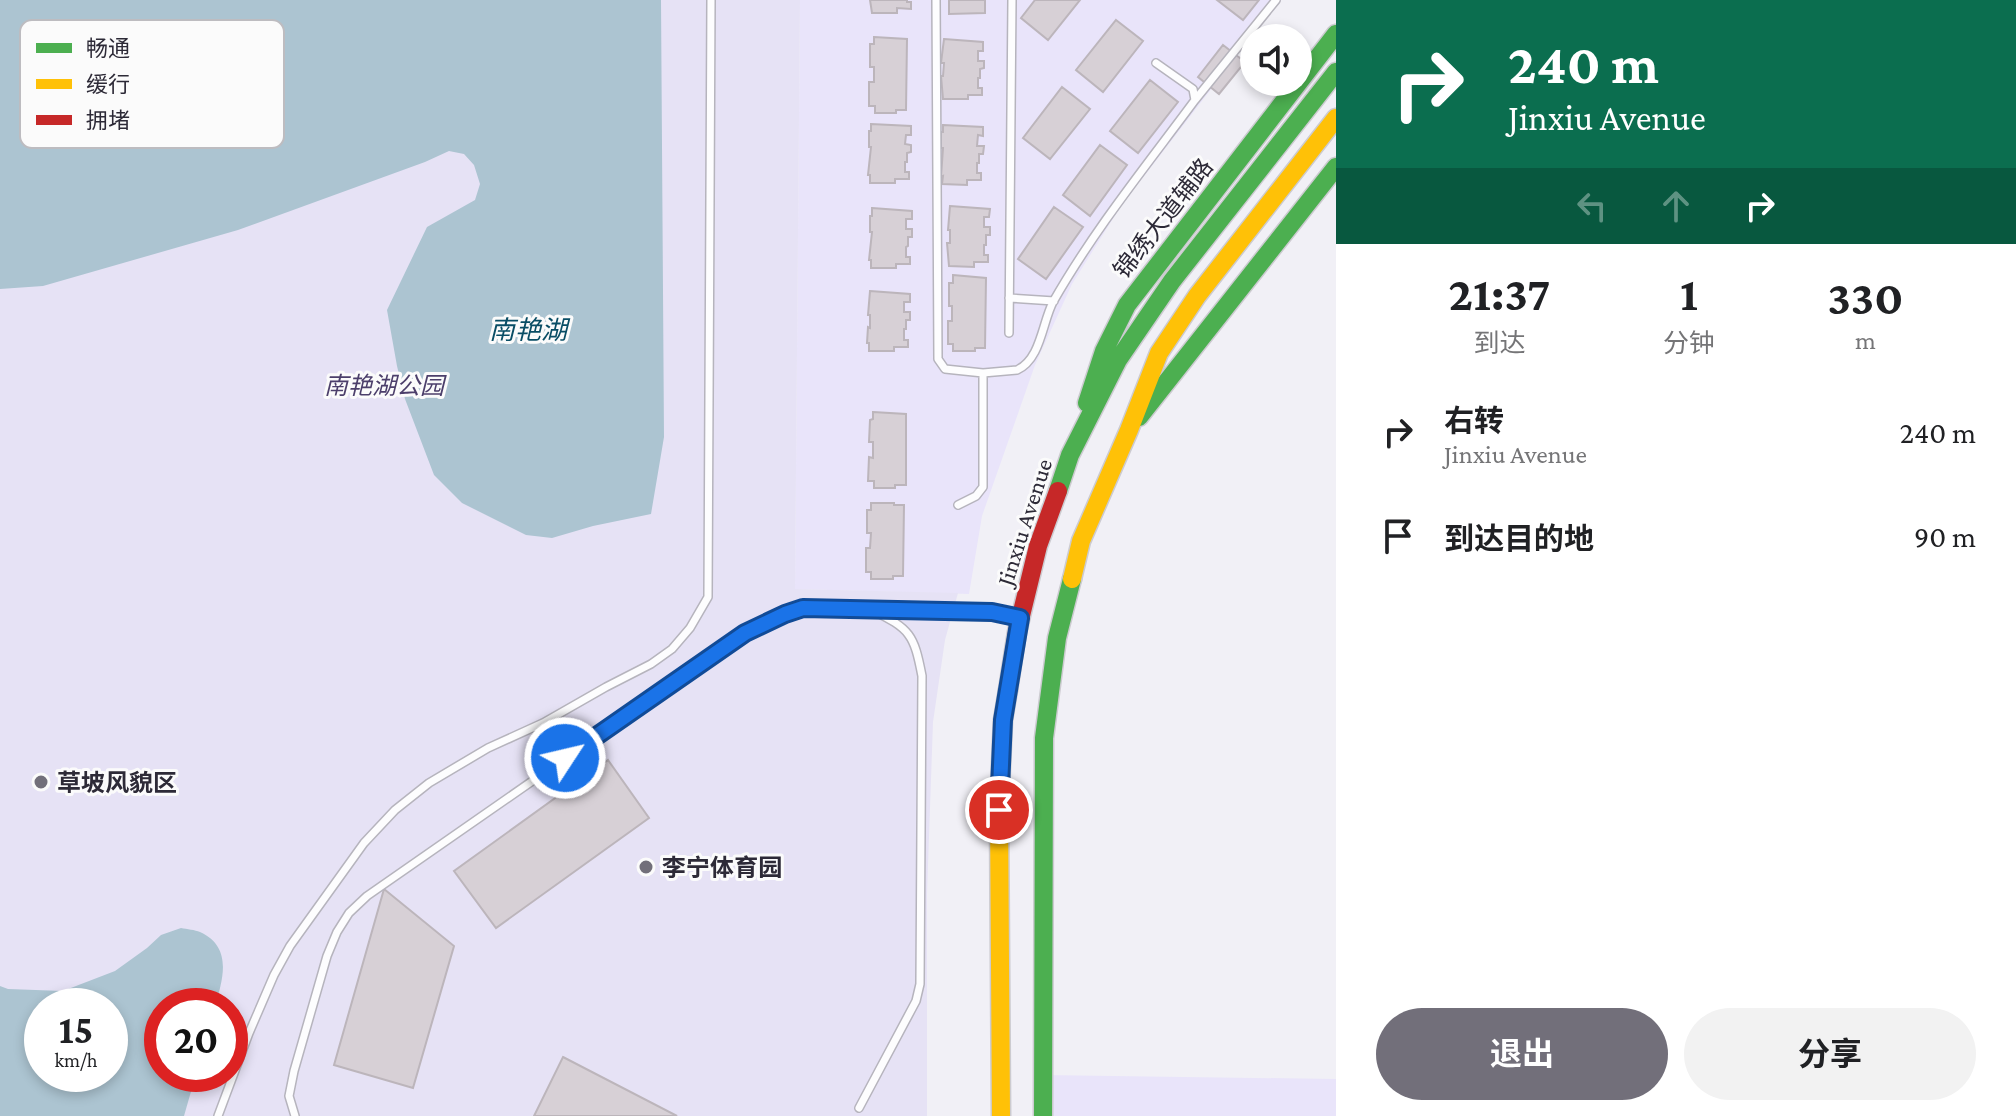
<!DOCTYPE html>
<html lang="zh">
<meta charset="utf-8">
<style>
:root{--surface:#fff;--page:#f2f2f2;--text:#202124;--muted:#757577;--accent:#726f7a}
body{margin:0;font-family:"Crimson Pro","Noto Sans SC",serif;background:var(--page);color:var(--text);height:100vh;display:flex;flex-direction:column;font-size:30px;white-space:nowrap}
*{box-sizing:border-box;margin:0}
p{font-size:26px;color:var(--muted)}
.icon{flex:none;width:44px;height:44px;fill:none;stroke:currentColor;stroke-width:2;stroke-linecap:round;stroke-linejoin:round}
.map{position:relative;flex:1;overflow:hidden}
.drawer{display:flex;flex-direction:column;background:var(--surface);width:680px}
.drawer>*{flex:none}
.hud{background:#0b6e4f;color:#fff;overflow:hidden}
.tools{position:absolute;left:1240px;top:24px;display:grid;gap:16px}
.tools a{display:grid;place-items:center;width:72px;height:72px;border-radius:50%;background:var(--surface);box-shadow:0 4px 12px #0003;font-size:40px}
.speed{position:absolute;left:24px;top:988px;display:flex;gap:16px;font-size:40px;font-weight:700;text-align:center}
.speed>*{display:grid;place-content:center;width:104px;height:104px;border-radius:50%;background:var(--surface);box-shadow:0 4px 12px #0003;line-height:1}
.speed small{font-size:20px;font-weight:400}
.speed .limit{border:12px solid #d22;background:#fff;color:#111}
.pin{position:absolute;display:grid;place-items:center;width:68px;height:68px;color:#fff;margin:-34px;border:4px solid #fff;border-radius:50%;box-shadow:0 2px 8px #0007}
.me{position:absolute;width:88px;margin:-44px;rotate:55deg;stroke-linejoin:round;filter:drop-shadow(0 0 6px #0008)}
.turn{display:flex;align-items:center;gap:28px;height:168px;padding:0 40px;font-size:36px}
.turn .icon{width:104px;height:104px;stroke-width:2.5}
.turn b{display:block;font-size:56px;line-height:68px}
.lanes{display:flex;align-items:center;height:76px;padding:0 40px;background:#0003;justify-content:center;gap:40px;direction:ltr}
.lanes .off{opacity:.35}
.eta{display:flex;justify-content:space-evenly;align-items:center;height:136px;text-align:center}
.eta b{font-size:48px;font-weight:700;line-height:56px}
.button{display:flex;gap:16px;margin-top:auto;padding:16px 40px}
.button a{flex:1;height:92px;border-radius:48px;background:var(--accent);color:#fff;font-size:32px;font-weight:700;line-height:92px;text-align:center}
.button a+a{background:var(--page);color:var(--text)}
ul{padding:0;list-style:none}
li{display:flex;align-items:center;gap:24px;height:104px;padding:0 40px}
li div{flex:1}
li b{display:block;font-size:30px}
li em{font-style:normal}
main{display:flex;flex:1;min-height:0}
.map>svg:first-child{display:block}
.built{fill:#e9e4fa}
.green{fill:#e6e2f5;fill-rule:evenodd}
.water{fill:#acc4d1;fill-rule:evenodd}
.building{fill:#d7d0d6;stroke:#bcb5bb;stroke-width:2}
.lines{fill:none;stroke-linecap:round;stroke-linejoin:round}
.lane-casing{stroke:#b6b4bd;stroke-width:10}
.fast-casing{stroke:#cccbd0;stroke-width:21}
.slow-casing{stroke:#cccbd0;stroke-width:21}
.jam-casing{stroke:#cccbd0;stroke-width:21}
.lane{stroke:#fdfdfe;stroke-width:7}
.fast{stroke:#4caf50;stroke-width:18}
.slow{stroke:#ffc107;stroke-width:18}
.jam{stroke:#c62828;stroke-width:18}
.route-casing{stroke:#114b97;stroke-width:20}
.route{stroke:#1a73e8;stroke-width:14}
.poi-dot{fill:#726f7a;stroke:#fbfbfb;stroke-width:3}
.labels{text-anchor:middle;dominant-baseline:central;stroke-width:6;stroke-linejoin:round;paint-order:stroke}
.street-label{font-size:24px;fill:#2d2a37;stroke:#fbfbfb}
.park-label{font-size:24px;font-style:italic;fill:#4c3f6b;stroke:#fbfbfb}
.poi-label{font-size:24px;font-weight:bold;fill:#2d2a37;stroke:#fbfbfb;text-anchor:start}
.water-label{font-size:26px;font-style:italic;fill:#094d65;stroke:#fbfbfb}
.key{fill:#fbfbfb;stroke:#bdbcc0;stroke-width:2}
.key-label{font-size:22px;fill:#2d2a37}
</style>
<main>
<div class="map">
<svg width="1336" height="1116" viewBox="0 0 1336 1116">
<rect width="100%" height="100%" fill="#f1f0f6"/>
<path class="built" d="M800,0H1280L1121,206L1072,284L1035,365L982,516L969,594L795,589Z
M1043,1075L1336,1079V1116H1043Z"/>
<path class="green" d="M0,0H800L795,589L958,593L945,640L933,722L927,894V1116H0ZM42,1006H110V1074H42ZM162,1006H230V1074H162Z"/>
<path class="water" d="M0,0H661L664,437L651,514L593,526L552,538L526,535L462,503L434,475L405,399L397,366L387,310L427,227L475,200L480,184L474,165L464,154L449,151L425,162L238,230L43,286L0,289Z
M181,928C187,929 195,930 200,932C233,947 223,979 215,1006H162V1074H196L184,1116H0V986L8,989L63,991L115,971L147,948L161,935ZM42,1006H110V1074H42Z"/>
<path class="building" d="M870,0H907V2H911V9L897,8V13H872Z
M949,0H985V13L949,14Z
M1035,0H1080L1048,40L1021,18Z
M1217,0H1259L1243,20Z
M1116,20L1143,41L1103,92L1076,70Z
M874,37L907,39L906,110H896V113H875V106H869V82H874V67H870V44H874Z
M944,39L983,42V51H978V61H984V68L980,69V78H978V88H982V95H968V99H943L941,76H943L944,63H941Z
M1223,45L1245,62L1219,94L1198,77Z
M1150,80L1178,102L1138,153L1110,131Z
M1062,87L1090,109L1050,159L1023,138Z
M871,124L911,126V135H906L905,144L911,145V152L907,153V162H905V172H909V179H895V183H870V175H868L871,147H869V131H871Z
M943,125L983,127V136L978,135L977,146H984L983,154H979V163H977V173H981V180H967V185L942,184L943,176L941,177L943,148H941V132H943Z
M1100,145L1127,165L1090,216L1063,195Z
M950,206L990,209L989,217H984V227H990V235H986V245H984V255H988V262H974V267L949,266L947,243H950V230H948Z
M1054,207L1083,227L1046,279L1018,259Z
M872,208L912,211V219H906V229H912V237H908V246L906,247V257H910V264H896V268H871V260H869L872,232H870V216H872Z
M953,275L986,278L985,348H975V351H953V344H948V321H952V306H949V283H953Z
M870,291L910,294V302H904V312H910V320H906V329H904V340H908V347H894V351H869V343H867L868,327L870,328V315H868Z
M873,412L906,414V485H895V488H874V481H868L869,457L873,458V442H869L870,420L873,419Z
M871,503H894V505H904L903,576H893V579H871V572H866V548H870L871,533H867V510H871Z
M608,760L649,818L496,928L454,871Z
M384,889L454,946L413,1088L334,1065Z
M563,1057L677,1116H534Z"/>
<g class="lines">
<defs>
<path id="lane" d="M936,0L938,359L945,369L983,373V487L976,496L958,505
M1195,100L1276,0
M1009,298L1054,301
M1009,333L1012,0
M983,373L1017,370C1041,359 1042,323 1053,302C1094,230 1146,166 1195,100L1193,89L1156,63
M859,1108L916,1001L920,984L922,676C914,634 910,629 872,610
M218,1116L249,1033L274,975L290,946L364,843L395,810L429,783L488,748L543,723L606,687L651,664L672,649L690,628L708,597L711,0
M295,1116L289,1096L294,1071L327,956L337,932L349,913L367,896L745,633L785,614L803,608L992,612L1017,617"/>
<path id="fast" d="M1087,403L1104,351L1127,305L1336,34
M1139,417L1336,167
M1058,491L1070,455L1118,360L1172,281L1336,72
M1043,1116L1044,738L1057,638L1072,579"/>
<path id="slow" d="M1072,579L1081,541L1129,430L1159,353L1197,296L1336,118
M1001,1116L999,810L1003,720L1008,690"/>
<path id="jam" d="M1008,690L1017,632L1038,546L1058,491"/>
</defs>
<use href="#lane" class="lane-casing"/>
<use href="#fast" class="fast-casing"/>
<use href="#slow" class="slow-casing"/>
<use href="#jam" class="jam-casing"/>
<use href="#lane" class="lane"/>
<use href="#fast" class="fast"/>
<use href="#slow" class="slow"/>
<use href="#jam" class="jam"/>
</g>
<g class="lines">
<defs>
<path id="route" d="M565,758L745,633L785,614L803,608L992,612L1020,618L1003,720L999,810"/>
</defs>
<use href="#route" class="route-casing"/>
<use href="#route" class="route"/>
</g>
<g class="poi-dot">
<circle cx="41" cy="782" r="8"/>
<circle cx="646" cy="867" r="8"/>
</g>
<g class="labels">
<g class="street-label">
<text transform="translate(1163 218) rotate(-52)">锦绣大道辅路</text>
<text transform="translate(1024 522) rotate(-72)">Jinxiu Avenue</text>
</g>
<g class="park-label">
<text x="384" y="385">南艳湖公园</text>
</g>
<g class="poi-label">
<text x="57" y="782">草坡风貌区</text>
<text x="662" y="867">李宁体育园</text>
</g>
<g class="water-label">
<text x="528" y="330">南艳湖</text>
</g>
</g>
<rect x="20" y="20" width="264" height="128" rx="12" class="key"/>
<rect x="36" y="43" width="36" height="10" fill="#4caf50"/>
<rect x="36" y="79" width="36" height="10" fill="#ffc107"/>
<rect x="36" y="115" width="36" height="10" fill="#c62828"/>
<g class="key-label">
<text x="86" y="56">畅通</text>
<text x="86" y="92">缓行</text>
<text x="86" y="128">拥堵</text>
</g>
</svg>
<div class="tools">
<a><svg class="icon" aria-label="sound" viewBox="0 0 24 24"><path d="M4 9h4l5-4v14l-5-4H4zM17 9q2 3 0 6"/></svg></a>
</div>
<div class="speed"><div>15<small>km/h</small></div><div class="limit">20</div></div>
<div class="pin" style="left:999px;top:810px;background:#d93025"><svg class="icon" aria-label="arrive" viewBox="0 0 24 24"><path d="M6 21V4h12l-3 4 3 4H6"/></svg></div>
<svg class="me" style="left:565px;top:758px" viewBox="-20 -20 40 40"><circle r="17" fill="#1a73e8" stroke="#fff" stroke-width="3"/><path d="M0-11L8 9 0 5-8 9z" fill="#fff"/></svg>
</div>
<section class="drawer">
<div class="hud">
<div class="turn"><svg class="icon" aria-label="right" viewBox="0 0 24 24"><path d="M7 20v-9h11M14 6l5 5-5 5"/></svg><div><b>240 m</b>Jinxiu Avenue</div></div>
<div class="lanes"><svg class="icon off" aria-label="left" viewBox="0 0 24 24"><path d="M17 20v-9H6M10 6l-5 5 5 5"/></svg><svg class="icon off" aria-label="ahead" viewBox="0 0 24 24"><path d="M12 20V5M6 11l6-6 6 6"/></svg><svg class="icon" aria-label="right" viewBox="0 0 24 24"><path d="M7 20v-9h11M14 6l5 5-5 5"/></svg></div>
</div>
<div class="eta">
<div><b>21:37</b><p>到达</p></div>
<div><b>1</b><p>分钟</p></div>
<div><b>330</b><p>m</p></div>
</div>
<ul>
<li><svg class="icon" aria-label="right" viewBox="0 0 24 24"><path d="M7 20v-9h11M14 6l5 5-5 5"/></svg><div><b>右转</b><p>Jinxiu Avenue</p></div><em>240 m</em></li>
<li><svg class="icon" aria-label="arrive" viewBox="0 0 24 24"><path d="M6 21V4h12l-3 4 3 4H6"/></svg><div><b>到达目的地</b></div><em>90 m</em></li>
</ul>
<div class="button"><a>退出</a><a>分享</a></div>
</section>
</main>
